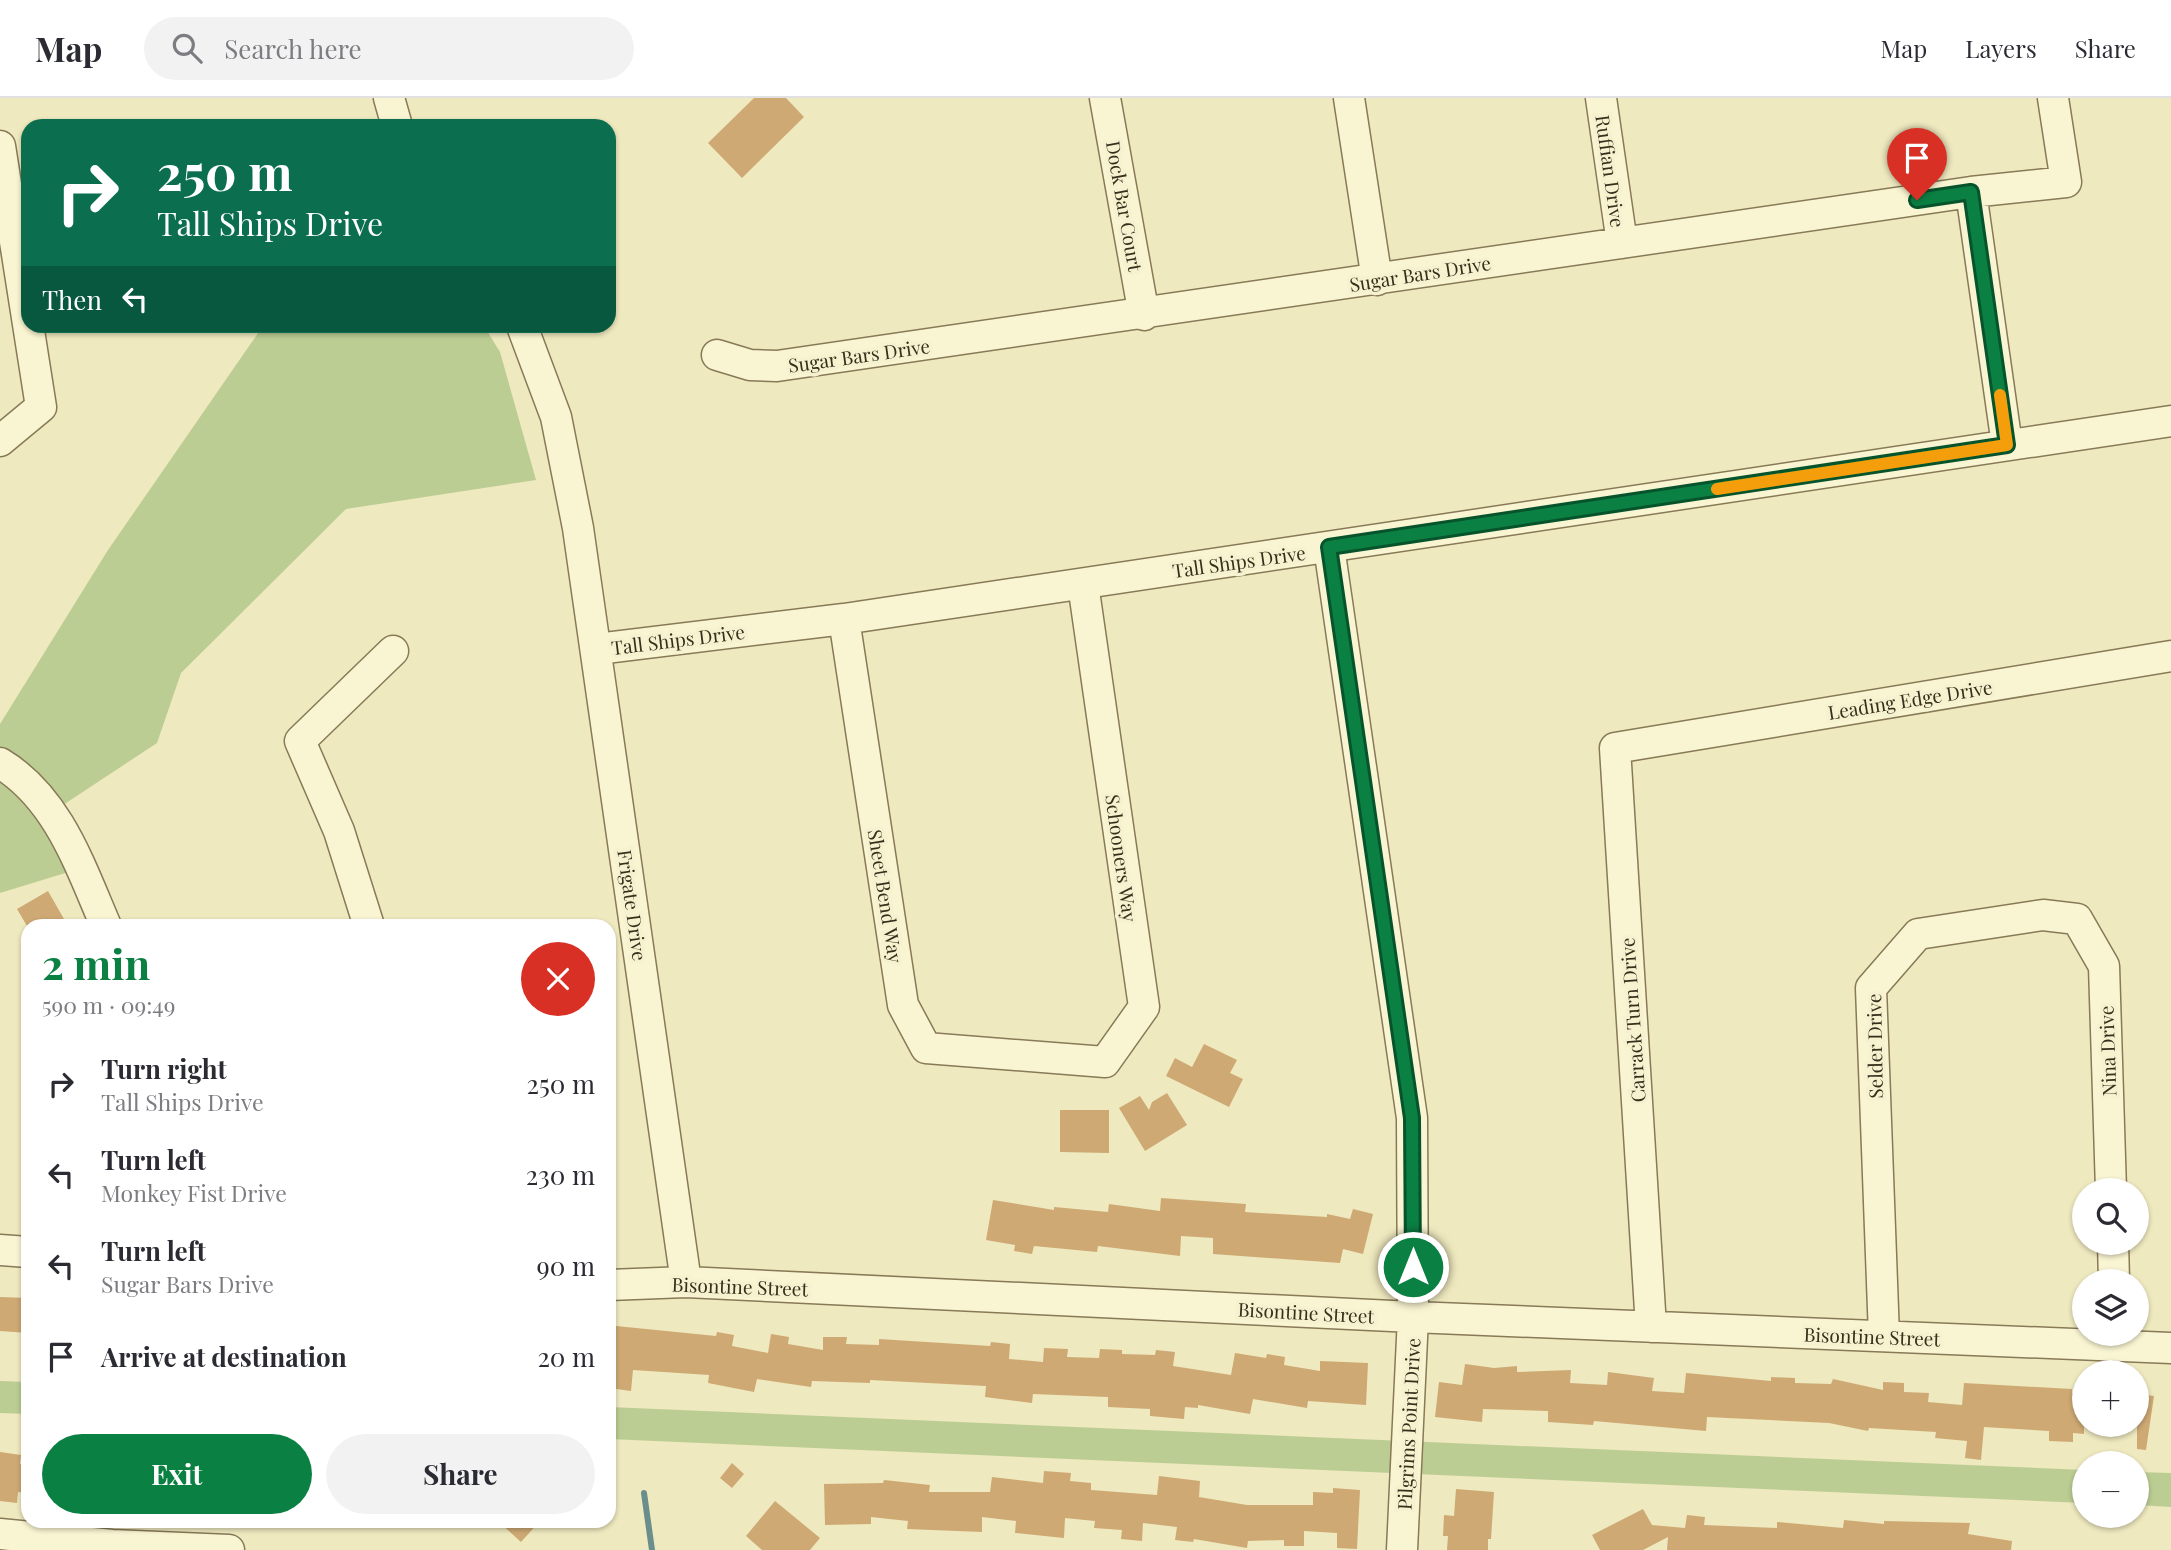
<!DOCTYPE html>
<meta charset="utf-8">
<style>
:root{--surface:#fff;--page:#f2f2f3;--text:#2b2b33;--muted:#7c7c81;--line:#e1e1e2;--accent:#0b8043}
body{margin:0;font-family:"Playfair Display",serif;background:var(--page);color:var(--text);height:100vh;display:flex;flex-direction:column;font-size:26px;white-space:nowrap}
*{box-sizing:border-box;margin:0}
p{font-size:23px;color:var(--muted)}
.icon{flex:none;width:38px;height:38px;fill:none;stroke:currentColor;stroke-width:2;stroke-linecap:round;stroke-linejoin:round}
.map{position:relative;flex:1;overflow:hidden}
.details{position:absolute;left:21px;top:821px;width:595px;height:609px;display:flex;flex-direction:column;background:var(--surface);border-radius:21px;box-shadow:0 2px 5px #0004}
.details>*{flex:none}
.banner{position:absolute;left:21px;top:21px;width:595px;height:214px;border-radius:21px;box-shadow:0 2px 5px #0004;background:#0b6e4f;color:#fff;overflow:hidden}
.buttons{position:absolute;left:2072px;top:1080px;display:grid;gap:14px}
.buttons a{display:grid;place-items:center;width:77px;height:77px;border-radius:50%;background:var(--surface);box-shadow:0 2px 5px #0004;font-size:35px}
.pin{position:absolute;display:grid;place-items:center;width:60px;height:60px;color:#fff;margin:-72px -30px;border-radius:50% 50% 50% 0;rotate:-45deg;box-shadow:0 0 7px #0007}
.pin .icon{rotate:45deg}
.me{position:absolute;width:77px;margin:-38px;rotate:0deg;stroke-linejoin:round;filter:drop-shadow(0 0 5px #0008)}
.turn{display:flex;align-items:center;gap:24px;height:147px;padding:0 21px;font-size:32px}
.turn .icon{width:91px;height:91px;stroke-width:2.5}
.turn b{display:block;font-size:49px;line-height:60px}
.then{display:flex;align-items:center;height:66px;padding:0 21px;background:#0003;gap:14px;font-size:26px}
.round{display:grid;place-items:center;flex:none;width:74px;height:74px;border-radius:37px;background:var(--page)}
.overview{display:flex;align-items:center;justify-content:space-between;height:119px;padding:0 21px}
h1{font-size:42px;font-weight:700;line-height:52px;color:var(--accent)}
.button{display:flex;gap:14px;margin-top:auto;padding:14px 21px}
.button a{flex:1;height:80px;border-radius:42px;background:var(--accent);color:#fff;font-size:28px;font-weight:700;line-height:80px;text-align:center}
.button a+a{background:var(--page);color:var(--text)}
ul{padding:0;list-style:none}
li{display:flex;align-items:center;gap:21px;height:91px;padding:0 21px}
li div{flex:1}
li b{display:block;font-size:26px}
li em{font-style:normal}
header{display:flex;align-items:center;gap:42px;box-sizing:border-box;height:98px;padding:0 35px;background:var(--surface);border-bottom:2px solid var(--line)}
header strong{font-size:33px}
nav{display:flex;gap:38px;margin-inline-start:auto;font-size:24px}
.search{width:490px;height:63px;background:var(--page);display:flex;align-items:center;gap:18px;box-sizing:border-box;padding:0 24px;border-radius:38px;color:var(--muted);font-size:26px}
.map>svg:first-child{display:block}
.green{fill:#bccd93}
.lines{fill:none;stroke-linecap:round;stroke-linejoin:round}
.stream{stroke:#698e8b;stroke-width:6}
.building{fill:#cea974}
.minor-casing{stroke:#887957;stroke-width:33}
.minor{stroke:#f9f5d2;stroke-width:30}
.route-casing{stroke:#07532c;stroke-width:18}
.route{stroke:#0b8043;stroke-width:12}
.slow{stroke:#f59e0b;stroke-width:12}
.labels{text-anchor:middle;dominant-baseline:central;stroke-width:7;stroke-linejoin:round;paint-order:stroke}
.street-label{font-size:19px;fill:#372e1c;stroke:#f6f1cf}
</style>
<header>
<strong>Map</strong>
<div class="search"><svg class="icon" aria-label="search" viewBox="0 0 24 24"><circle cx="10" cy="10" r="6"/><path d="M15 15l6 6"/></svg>Search here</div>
<nav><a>Map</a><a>Layers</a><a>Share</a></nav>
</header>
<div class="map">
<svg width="2171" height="1452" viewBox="0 0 2171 1452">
<rect width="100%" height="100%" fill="#efe9bf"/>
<path class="green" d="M263,228H484L500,254L536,382L346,411L181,575L157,645L63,707L72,773L0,795V626L108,452Z
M0,1283L28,1284V1316L0,1315Z
M609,1309L2084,1372V1405L609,1341Z
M2137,1374L2171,1375V1409L2137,1407Z"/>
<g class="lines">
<path class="stream" d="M644,1395L652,1452"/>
</g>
<path class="building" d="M754,0H786L804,19L742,80L708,45Z
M48,793L68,828H27L17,811Z
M1204,946L1237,962L1230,975L1243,981L1229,1009L1166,978L1175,960L1192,969Z
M1167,995L1187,1027L1145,1053L1119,1010L1140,998L1149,1012L1152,1004Z
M1060,1012H1109V1055L1060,1054Z
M1161,1100L1246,1106L1245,1114L1327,1119V1116L1350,1121L1353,1111L1373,1116L1363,1156L1343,1151L1340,1165L1213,1156V1140L1181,1138L1180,1158L1098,1148L1097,1154L1034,1148L1032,1156L1014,1153L1015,1147L986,1142L993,1102L1054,1112V1109L1108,1114L1109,1106L1160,1113Z
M0,1199L28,1200V1235L0,1233Z
M616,1228L716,1238L717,1234L734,1237L732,1248L768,1255L771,1236L789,1239L788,1246L823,1252V1239H847L846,1246L879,1247V1241L990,1248L991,1244L1010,1246L1009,1261L1043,1264L1044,1250L1068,1251L1067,1259L1099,1260L1100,1251L1122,1252V1256L1155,1257L1156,1252L1175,1254L1173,1268L1231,1277L1235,1255L1266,1260L1267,1256L1285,1259L1284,1267L1320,1273V1263L1368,1265L1366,1307L1308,1303L1307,1310L1253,1301L1250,1316L1198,1307V1310L1185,1309L1184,1321L1150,1318V1311L1108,1309V1299L1033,1296L1032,1305L985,1299L986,1288L870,1282V1285L812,1283L811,1289L757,1281L754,1294L708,1285L709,1277L633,1272L631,1293L609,1290V1249L613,1250Z
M1465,1266L1494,1270L1517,1268V1274L1571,1272L1570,1285L1607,1287L1608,1274L1654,1280L1652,1293L1684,1295L1686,1275L1771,1283V1279L1795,1280V1285L1831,1286L1833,1281L1883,1292V1284L1904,1285V1294L1929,1295L1928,1304L1962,1307L1964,1285L2072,1291V1295L2084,1296V1336L2073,1335V1344L2049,1343V1333L1984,1329L1981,1362L1965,1360L1967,1343L1935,1340L1936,1334L1869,1330L1868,1333L1829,1325L1707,1319L1706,1333L1594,1323L1593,1327L1548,1324V1313L1483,1311L1482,1324L1435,1319L1439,1284L1462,1287Z
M2137,1296L2154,1298L2146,1352L2137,1351Z
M0,1354L21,1357L20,1366L28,1367V1395L18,1394L17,1405L0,1403Z
M732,1365L744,1376L732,1390L720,1380Z
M1044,1373L1071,1375L1070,1383L1091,1385V1392L1157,1397L1159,1378L1200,1383L1199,1399L1247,1407H1313V1394L1333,1395V1390L1360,1392L1357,1451L1337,1450V1435L1304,1433V1448H1284V1442L1248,1443L1247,1450L1194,1441L1193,1444L1175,1442L1177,1429L1143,1425L1142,1443L1121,1441L1122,1432L1094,1430L1095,1423L1065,1420L1064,1440L1015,1435L1016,1423L982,1419V1434L907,1431L908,1423L871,1419V1426L825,1427L824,1386L883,1385L884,1382L930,1387L929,1394H990L992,1379L1043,1385Z
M1456,1391L1494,1394L1491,1441H1488V1452H1447L1448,1438H1443L1444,1417L1454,1418Z
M775,1403L820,1440L810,1452H762L746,1438Z
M1643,1411L1652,1427L1685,1430L1687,1417L1705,1419L1704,1427L1777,1430V1424L1843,1430L1844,1422L1884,1426V1423L1970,1425L1968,1436L2012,1443L2011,1452H1667L1668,1439L1643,1452H1600L1592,1437Z
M498,1423H540L521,1444Z"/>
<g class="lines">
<defs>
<path id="minor" d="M389,0L397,28
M1105,0L1144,217
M1349,0L1377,182
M1601,0L1622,145
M0,48L41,309L0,343
M1971,94L2007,347
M522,228L556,319L578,430L686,1184
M717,257L750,267L777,268L1971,94L2066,84L2053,0
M1329,449L1412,1020L1413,1219L1402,1452
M844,521L903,907L926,950L1105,964L1144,909L1083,486
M597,551L844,521L2171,323
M0,665C58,700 80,768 106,828
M369,828L339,733L300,643L393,553
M2113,1144L2114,1183
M0,1152L28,1154
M609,1187L686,1184L1413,1219L2171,1250
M1651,1229L1615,650L2171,558
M1884,1238L1871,890L1918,836L2043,817L2077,821L2104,868L2111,1092
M0,1436L112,1447L229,1452"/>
</defs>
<use href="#minor" class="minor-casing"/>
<use href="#minor" class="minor"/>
</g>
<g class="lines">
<defs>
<path id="route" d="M1413,1169L1412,1020L1329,449L2007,347L1971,94L1917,102"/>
</defs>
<use href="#route" class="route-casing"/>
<use href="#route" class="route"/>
<path class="slow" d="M1717,391L2007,347L2000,297"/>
</g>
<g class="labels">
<g class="street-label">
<text transform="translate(1611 73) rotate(82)">Ruffian Drive</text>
<text transform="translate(1125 108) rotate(80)">Dock Bar Court</text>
<text transform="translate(1420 175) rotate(-9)">Sugar Bars Drive</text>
<text transform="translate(859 257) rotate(-8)">Sugar Bars Drive</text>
<text transform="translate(1239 463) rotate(-8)">Tall Ships Drive</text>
<text transform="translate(678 541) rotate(-7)">Tall Ships Drive</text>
<text transform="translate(1910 601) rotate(-9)">Leading Edge Drive</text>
<text transform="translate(1122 760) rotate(82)">Schooners Way</text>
<text transform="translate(886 798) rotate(81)">Sheet Bend Way</text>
<text transform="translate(633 807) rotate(82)">Frigate Drive</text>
<text transform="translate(1632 922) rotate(-94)">Carrack Turn Drive</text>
<text transform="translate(1874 948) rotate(-91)">Selder Drive</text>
<text transform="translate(2107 953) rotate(-92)">Nina Drive</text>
<text transform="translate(740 1188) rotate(2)">Bisontine Street</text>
<text transform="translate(1306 1214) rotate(3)">Bisontine Street</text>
<text transform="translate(1872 1238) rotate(2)">Bisontine Street</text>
<text transform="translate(1408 1326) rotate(-87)">Pilgrims Point Drive</text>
</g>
</g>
</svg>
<div class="buttons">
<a><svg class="icon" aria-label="search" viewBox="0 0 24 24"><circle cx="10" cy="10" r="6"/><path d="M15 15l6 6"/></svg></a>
<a><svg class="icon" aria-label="layers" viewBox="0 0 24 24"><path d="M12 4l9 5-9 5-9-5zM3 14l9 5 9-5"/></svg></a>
<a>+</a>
<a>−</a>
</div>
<div class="pin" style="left:1917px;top:102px;background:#d93025"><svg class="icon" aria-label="arrive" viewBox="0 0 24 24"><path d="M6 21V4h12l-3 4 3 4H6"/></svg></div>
<svg class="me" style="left:1413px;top:1169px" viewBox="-20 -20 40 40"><circle r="17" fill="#0b8043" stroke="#fff" stroke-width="3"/><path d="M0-11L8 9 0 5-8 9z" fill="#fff"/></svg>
<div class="banner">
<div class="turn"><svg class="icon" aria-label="right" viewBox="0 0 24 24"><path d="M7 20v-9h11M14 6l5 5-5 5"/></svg><div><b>250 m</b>Tall Ships Drive</div></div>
<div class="then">Then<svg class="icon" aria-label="left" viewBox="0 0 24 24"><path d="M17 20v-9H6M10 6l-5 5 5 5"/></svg></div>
</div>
<section class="details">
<div class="overview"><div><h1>2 min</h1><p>590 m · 09:49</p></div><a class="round" style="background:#d93025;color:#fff"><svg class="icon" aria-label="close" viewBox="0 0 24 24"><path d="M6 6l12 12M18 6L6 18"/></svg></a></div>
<ul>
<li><svg class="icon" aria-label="right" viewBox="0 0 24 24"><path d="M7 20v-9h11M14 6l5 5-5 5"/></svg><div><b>Turn right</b><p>Tall Ships Drive</p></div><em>250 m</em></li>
<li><svg class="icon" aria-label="left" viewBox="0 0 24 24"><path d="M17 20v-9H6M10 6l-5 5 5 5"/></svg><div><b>Turn left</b><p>Monkey Fist Drive</p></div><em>230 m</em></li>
<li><svg class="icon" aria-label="left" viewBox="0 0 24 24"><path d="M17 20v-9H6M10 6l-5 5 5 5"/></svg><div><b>Turn left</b><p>Sugar Bars Drive</p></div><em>90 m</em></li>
<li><svg class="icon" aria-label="arrive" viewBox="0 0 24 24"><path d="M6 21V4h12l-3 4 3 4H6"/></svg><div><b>Arrive at destination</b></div><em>20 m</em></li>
</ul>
<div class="button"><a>Exit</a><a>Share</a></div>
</section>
</div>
